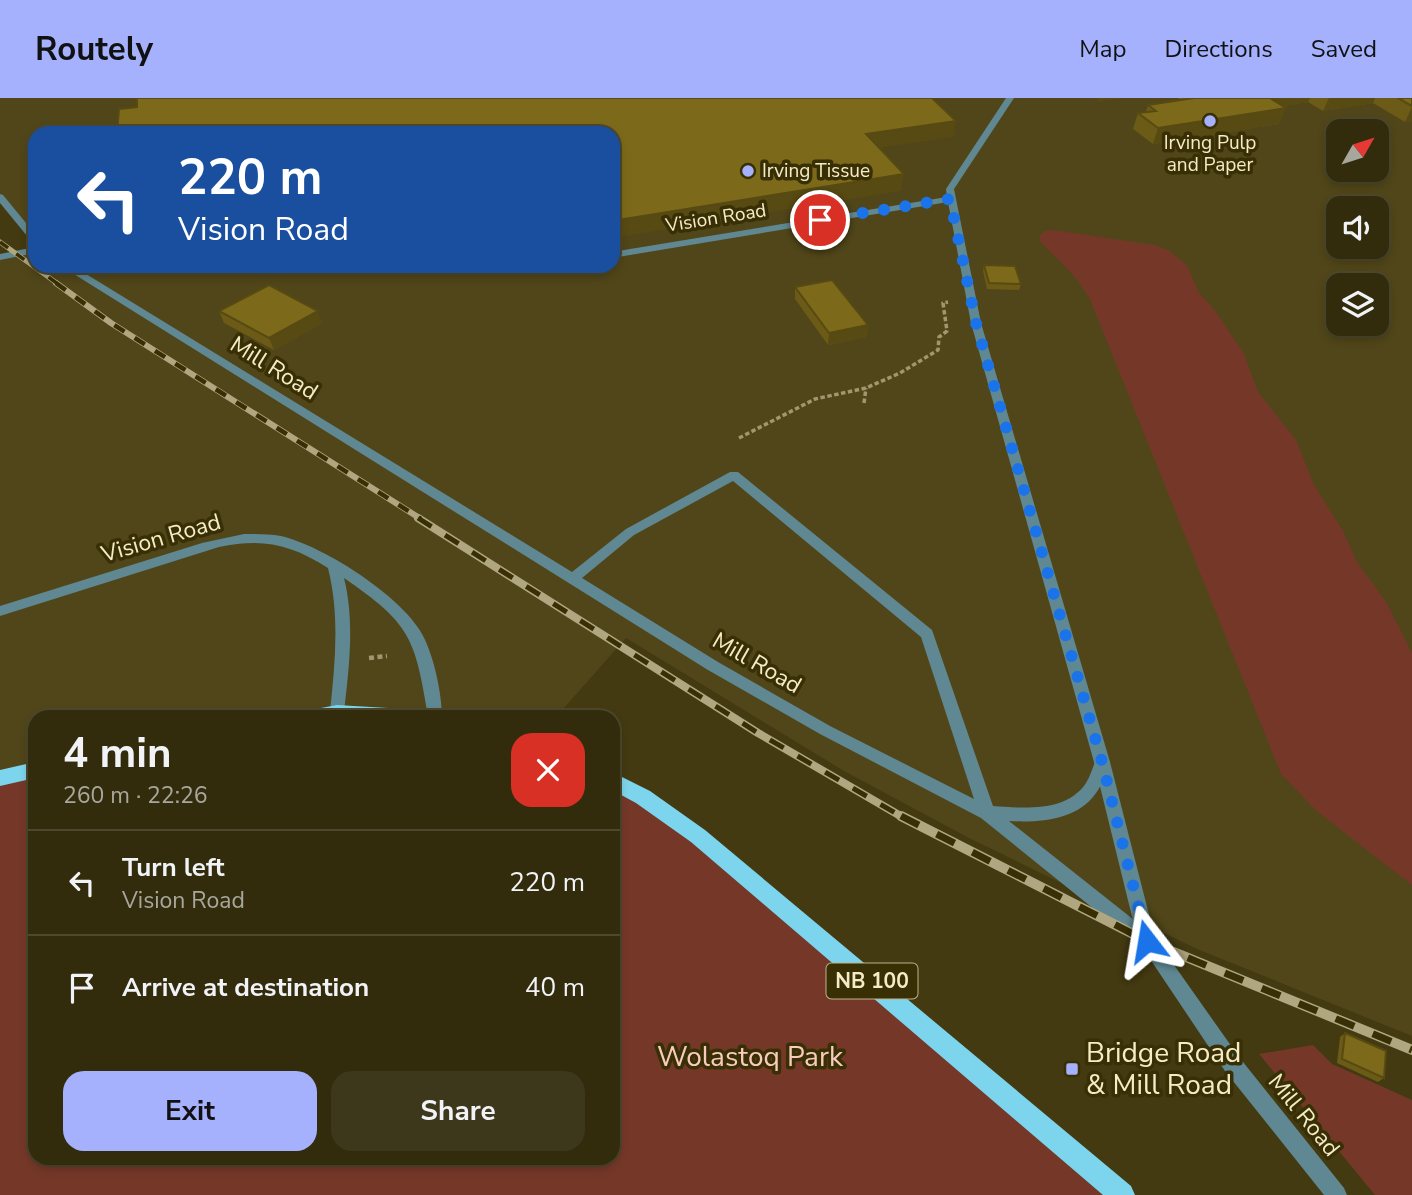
<!DOCTYPE html>
<meta charset="utf-8">
<style>
:root{--surface:#322c0d;--page:#3d381b;--text:#f1f3f6;--muted:#a8a79d;--line:#4d482e;--accent:#a5b1fc}
body{margin:0;font-family:"Nunito Sans",sans-serif;background:var(--page);color:var(--text);height:100vh;display:flex;flex-direction:column;font-size:26px;white-space:nowrap}
*{box-sizing:border-box;margin:0}
p{font-size:23px;color:var(--muted)}
.icon{flex:none;width:38px;height:38px;fill:none;stroke:currentColor;stroke-width:2;stroke-linecap:round;stroke-linejoin:round}
.map{position:relative;flex:1;overflow:hidden}
.panel{position:absolute;left:28px;top:612px;width:592px;height:455px;display:flex;flex-direction:column;background:var(--surface);border-radius:21px;box-shadow:0 4px 10px #0003,0 0 0 2px var(--line)}
.panel>*{flex:none}
.guide{position:absolute;left:28px;top:28px;width:592px;height:147px;border-radius:21px;box-shadow:0 4px 10px #0003,0 0 0 2px var(--line);background:#1a4fa0;color:#fff;overflow:hidden}
.needle{width:46px;rotate:51deg}
.controls{position:absolute;left:1326px;top:21px;display:grid;gap:14px}
.controls a{display:grid;place-items:center;width:63px;height:63px;border-radius:14px;background:var(--surface);box-shadow:0 4px 10px #0003,0 0 0 2px var(--line);font-size:35px}
.pin{position:absolute;display:grid;place-items:center;width:60px;height:60px;color:#fff;margin:-30px;border:4px solid #fff;border-radius:50%;box-shadow:0 2px 7px #0007}
.me{position:absolute;width:77px;margin:-38px;rotate:346deg;stroke-linejoin:round;filter:drop-shadow(0 0 5px #0008)}
.turn{display:flex;align-items:center;gap:24px;height:147px;padding:0 35px;font-size:32px}
.turn .icon{width:91px;height:91px;stroke-width:2.5}
.turn b{display:block;font-size:49px;line-height:60px}
.round{display:grid;place-items:center;flex:none;width:74px;height:74px;border-radius:21px;background:var(--page)}
.head{display:flex;align-items:center;justify-content:space-between;height:119px;padding:0 35px}
h1{font-size:42px;font-weight:700;line-height:52px}
.cta{display:flex;gap:14px;margin-top:auto;padding:14px 35px}
.cta a{flex:1;height:80px;border-radius:21px;background:var(--accent);color:#111;font-size:28px;font-weight:700;line-height:80px;text-align:center}
.cta a+a{background:var(--page);color:var(--text)}
ul{padding:0;list-style:none}
li{display:flex;align-items:center;gap:21px;height:105px;padding:0 35px;border-top:2px solid var(--line)}
li div{flex:1}
li b{display:block;font-size:26px}
li em{font-style:normal}
header{display:flex;align-items:center;gap:42px;box-sizing:border-box;height:98px;padding:0 35px;background:var(--accent);color:#111}
header strong{font-size:33px}
nav{display:flex;gap:38px;margin-inline-start:auto;font-size:24px}
.map>svg:first-child{display:block}
.built{fill:#514619;fill-rule:evenodd}
.green{fill:#753828}
.lines{fill:none;stroke-linecap:round;stroke-linejoin:round}
.path-far1{stroke:#a09770;stroke-width:3.5;stroke-dasharray:4.5 2.5;stroke-linecap:butt}
.path{stroke:#a09770;stroke-width:4.5;stroke-dasharray:5 3.5;stroke-linecap:butt}
.lane{fill:#5f8893;fill-rule:evenodd}
.street{fill:#5f8893;fill-rule:evenodd}
.primary{fill:#7cd5ec;fill-rule:evenodd}
.rail-far3-casing{stroke:#b0a781;stroke-width:5}
.rail-far2-casing{stroke:#b0a781;stroke-width:6}
.rail-far1-casing{stroke:#b0a781;stroke-width:8}
.rail-casing{stroke:#b0a781;stroke-width:10}
.rail-far3{stroke:#392f05;stroke-width:3.5;stroke-dasharray:10;stroke-linecap:butt}
.rail-far2{stroke:#392f05;stroke-width:4.5;stroke-dasharray:12;stroke-linecap:butt}
.rail-far1{stroke:#392f05;stroke-width:5;stroke-dasharray:16;stroke-linecap:butt}
.rail{stroke:#392f05;stroke-width:7;stroke-dasharray:20;stroke-linecap:butt}
.wall{fill:#6b5b16}
.shaded-wall{fill:#574a12}
.building{fill:#7c6a1a;stroke:#574a12;stroke-width:2}
.route{stroke:#1a73e8;stroke-width:12;stroke-dasharray:0 21.6}
.poi-dot{fill:#a5b1fc;stroke:#392f05;stroke-width:2.5}
.labels{text-anchor:middle;dominant-baseline:central;stroke-width:7;stroke-linejoin:round;paint-order:stroke}
.far-poi-label{font-size:19px;fill:#f5ecc7;stroke:#392f05}
.far-street-label{font-size:19px;fill:#f5ecc7;stroke:#392f05}
.shield{fill:#392f05;stroke:#bdb38d;stroke-width:2}
.shield-label{font-size:21px;font-weight:bold;fill:#f5ecc7}
.street-label{font-size:23px;fill:#f5ecc7;stroke:#392f05}
.near-poi-label{font-size:28px;fill:#f5ecc7;stroke:#392f05;text-anchor:start}
.near-park-label{font-size:28px;fill:#f8cbbe;stroke:#392f05}
</style>
<header>
<strong>Routely</strong>
<nav><a>Map</a><a>Directions</a><a>Saved</a></nav>
</header>
<div class="map">
<svg width="1412" height="1097" viewBox="0 0 1412 1097">
<rect width="100%" height="100%" fill="#433a11"/>
<path class="built" d="M0,0H1412V938L1197,851L969,740L844,673L626,540L556,619L35,620V672L0,680V159L35,152V168H612V35H35V142L0,99ZM1339,33H1377V72H1339ZM1339,110H1377V149H1339ZM1339,187H1377V226H1339Z"/>
<path class="green" d="M1053,132L1154,147L1168,152L1186,166L1199,195L1213,210L1244,256L1258,294L1296,342L1314,387L1343,433L1357,464L1386,504L1412,555V787L1318,714L1281,676L1090,201L1076,180L1040,143L1039,139L1045,133Z
M35,672V1060H612L613,682L643,699L1122,1097H0V680Z
M1313,947L1332,966L1412,1002V1097H1375L1259,956Z"/>
<g class="lines">
<path class="path-far1" d="M864,305L866,290
M739,340L815,301L866,290L900,275L938,252L939,239L947,233L943,205L948,204"/>
<path class="path" d="M369,560L387,558"/>
<path class="lane" d="M1006,0H1014L954,91L981,225L980,227L976,228L971,225L948,104L612,160V154L947,99L946,91Z
M0,96L3,97L35,136V145L32,144L0,105Z
M35,149V155L0,162V156Z
M61,168H73L572,474L626,431L730,374H738L932,532L993,708C1023,710 1066,715 1086,685C1091,677 1093,668 1097,659L1102,658L1107,659L1110,664C1106,674 1103,686 1096,695C1078,722 1039,725 1009,723L1153,837L1156,843L1153,849L1147,851L1141,849L981,720L820,636L708,572ZM733,383L921,539L974,701L830,628L718,564L582,480L634,437Z
M244,436C256,436 269,436 281,438C323,448 396,495 419,531C433,552 442,595 442,620L428,618C415,540 411,526 344,480C355,524 349,570 344,614L338,620L332,618L330,614C335,565 340,518 328,470C290,446 263,440 219,449L0,518V508L202,445Z"/>
<path class="street" d="M976,222L981,225L1110,664L1155,840L1239,959L1344,1090L1347,1097H1324L1225,973L1138,843L1094,664L971,225Z"/>
<path class="primary" d="M337,607L439,613L446,615L448,620H292L294,615Z
M35,664V680L0,688V672Z
M612,674L650,693L705,732L1131,1088L1135,1097H1103L691,744L636,705L612,692Z"/>
<defs>
<path id="rail-far3" d="M0,144L58,186"/>
<path id="rail-far2" d="M56,185L111,225L421,421"/>
<path id="rail-far1" d="M418,420L758,635L904,720"/>
<path id="rail" d="M901,718L1147,843L1412,952"/>
</defs>
<use href="#rail-far3" class="rail-far3-casing"/>
<use href="#rail-far2" class="rail-far2-casing"/>
<use href="#rail-far1" class="rail-far1-casing"/>
<use href="#rail" class="rail-casing"/>
<use href="#rail-far3" class="rail-far3"/>
<use href="#rail-far2" class="rail-far2"/>
<use href="#rail-far1" class="rail-far1"/>
<use href="#rail" class="rail"/>
</g>
<path class="wall" d="M1178,0H1412V23L1405,24L1373,5L1323,13L1308,4L1283,8L1279,26L1153,46L1133,31L1138,15L1146,14L1148,7L1181,2Z
M984,167L1021,186L1019,192L987,191L983,173Z
M795,189L868,227L866,239L828,247L795,201Z
M219,213L322,225L274,252L224,225Z
M1345,935L1384,980L1378,984L1337,965L1340,939Z"/>
<path class="shaded-wall" d="M1098,0H1124L1097,4Z
M1263,0H1310L1308,4L1259,12Z
M1329,0H1375L1373,5L1323,13Z
M1412,9V23L1405,24Z
M1286,10L1279,26L1153,46L1158,30Z
M956,23L954,39L864,52L866,36Z
M404,31L405,35H373Z
M904,76L901,93L612,140V123Z
M318,213L322,225L274,252L269,240Z
M868,227L866,239L828,247L829,235Z"/>
<path class="building" d="M137,0H932L956,23L866,36L904,76L612,123V35H405L404,31L373,35H117L119,11L137,9Z
M1194,0H1270L1286,10L1158,30L1138,15L1156,13L1148,7Z
M1398,0H1412V8Z
M984,167L1015,168L1021,186L989,185Z
M832,182L868,227L829,235L795,189Z
M269,187L318,213L269,240L219,213Z
M1345,935L1386,953L1384,980L1342,961Z"/>
<g class="lines">
<path class="route" d="M820,122L950,101L976,225L1102,664L1147,843"/>
</g>
<g class="poi-dot">
<circle cx="1210" cy="23" r="7"/>
<circle cx="748" cy="73" r="7"/>
<rect x="1065" y="964" width="14" height="14" rx="3.5"/>
</g>
<g class="labels">
<g class="far-poi-label">
<text x="1210" y="45">Irving Pulp<tspan x="1210" dy="22">and Paper</tspan></text>
<text x="762" y="73" text-anchor="start">Irving Tissue</text>
</g>
<g class="far-street-label">
<text transform="translate(716 120) rotate(-9)">Vision Road</text>
</g>
<rect class="shield" x="826.5" y="865.5" width="91" height="35" rx="5"/>
<g class="shield-label">
<text x="872" y="883">NB 100</text>
</g>
<g class="street-label">
<text transform="translate(274 270) rotate(32)">Mill Road</text>
<text transform="translate(161 440) rotate(-16)">Vision Road</text>
<text transform="translate(757 565) rotate(30)">Mill Road</text>
<text transform="translate(1304 1017) rotate(51)">Mill Road</text>
</g>
<g class="near-poi-label">
<text x="1086" y="955">Bridge Road<tspan x="1086" dy="32">&amp; Mill Road</tspan></text>
</g>
<g class="near-park-label">
<text x="750" y="959">Wolastoq Park</text>
</g>
</g>
</svg>
<div class="controls">
<a><svg class="needle" viewBox="-14 -14 28 28"><path d="M0-13l5 13h-10z" fill="#e53935"/><path d="M0 13l5-13h-10z" fill="#a8a79d"/></svg></a>
<a><svg class="icon" aria-label="sound" viewBox="0 0 24 24"><path d="M4 9h4l5-4v14l-5-4H4zM17 9q2 3 0 6"/></svg></a>
<a><svg class="icon" aria-label="layers" viewBox="0 0 24 24"><path d="M12 4l9 5-9 5-9-5zM3 14l9 5 9-5"/></svg></a>
</div>
<div class="pin" style="left:820px;top:122px;background:#d93025"><svg class="icon" aria-label="arrive" viewBox="0 0 24 24"><path d="M6 21V4h12l-3 4 3 4H6"/></svg></div>
<svg class="me" style="left:1147px;top:843px" viewBox="-20 -20 40 40"><path d="M0-17L14 15 0 8-14 15z" fill="#1a73e8" stroke="#fff" stroke-width="4"/></svg>
<div class="guide">
<div class="turn"><svg class="icon" aria-label="left" viewBox="0 0 24 24"><path d="M17 20v-9H6M10 6l-5 5 5 5"/></svg><div><b>220 m</b>Vision Road</div></div>
</div>
<section class="panel">
<div class="head"><div><h1>4 min</h1><p>260 m · 22:26</p></div><a class="round" style="background:#d93025;color:#fff"><svg class="icon" aria-label="close" viewBox="0 0 24 24"><path d="M6 6l12 12M18 6L6 18"/></svg></a></div>
<ul>
<li><svg class="icon" aria-label="left" viewBox="0 0 24 24"><path d="M17 20v-9H6M10 6l-5 5 5 5"/></svg><div><b>Turn left</b><p>Vision Road</p></div><em>220 m</em></li>
<li><svg class="icon" aria-label="arrive" viewBox="0 0 24 24"><path d="M6 21V4h12l-3 4 3 4H6"/></svg><div><b>Arrive at destination</b></div><em>40 m</em></li>
</ul>
<div class="cta"><a>Exit</a><a>Share</a></div>
</section>
</div>
